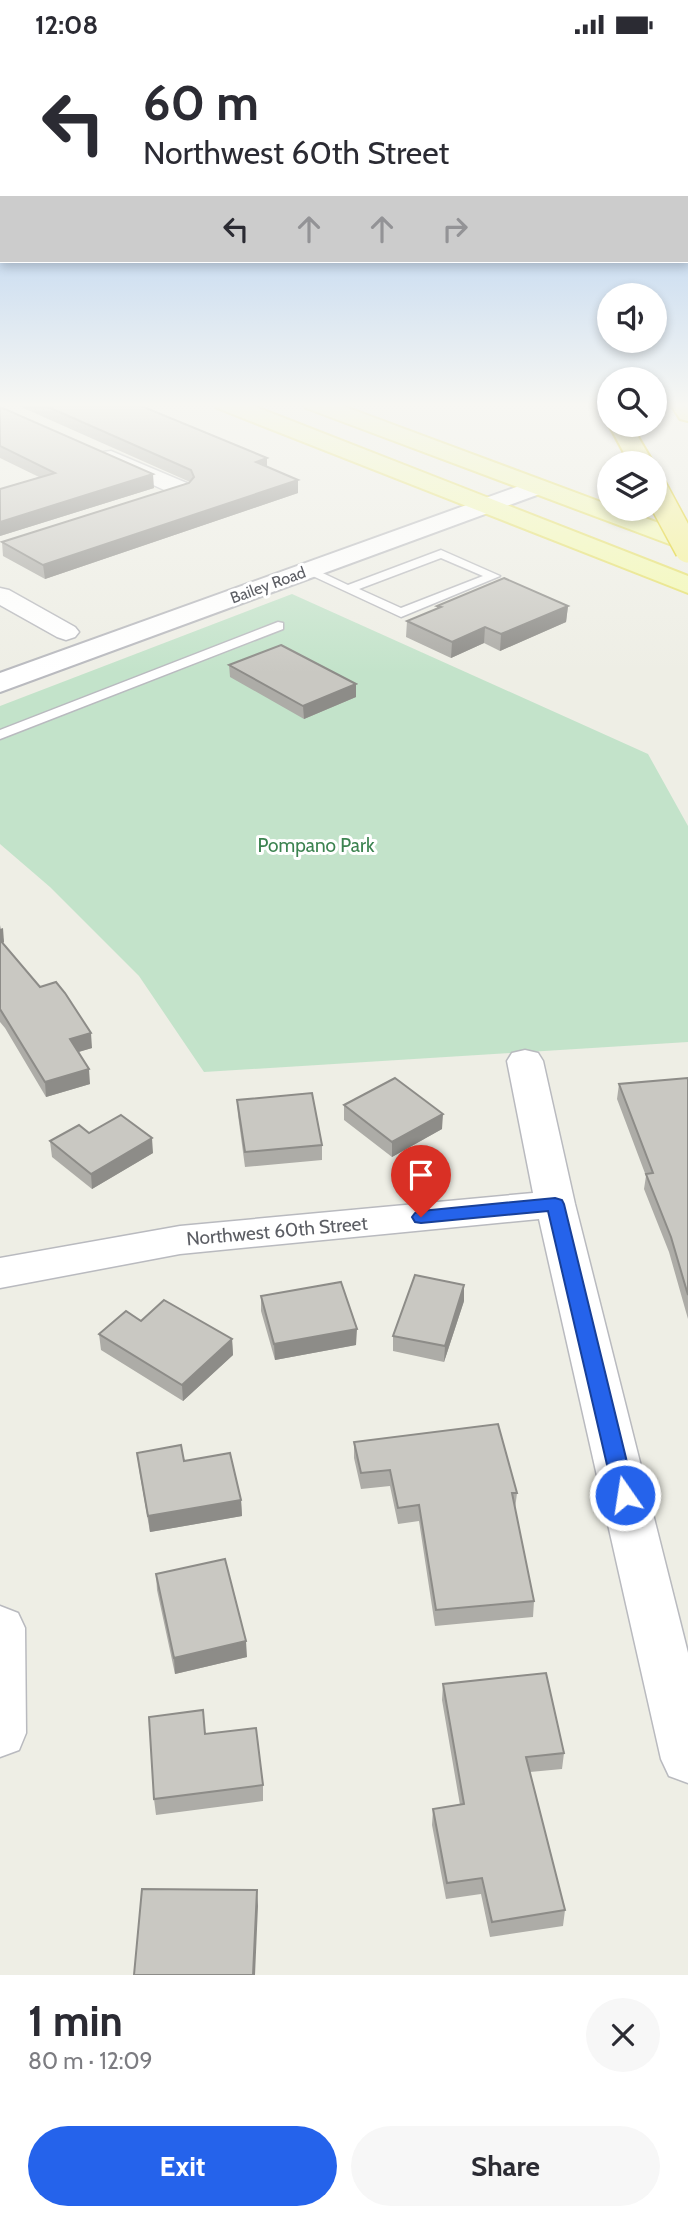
<!DOCTYPE html>
<meta charset="utf-8">
<style>
:root{--surface:#fff;--page:#f7f7f7;--text:#2b2b33;--muted:#7c7c81;--accent:#2563eb}
body{margin:0;font-family:Cabin,sans-serif;background:var(--page);color:var(--text);height:100vh;display:flex;flex-direction:column;font-size:26px;white-space:nowrap}
*{box-sizing:border-box;margin:0}
p{font-size:23px;color:var(--muted)}
.icon{flex:none;width:38px;height:38px;fill:none;stroke:currentColor;stroke-width:2;stroke-linecap:round;stroke-linejoin:round}
.map{position:relative;height:1926px;overflow:hidden}
.panel{display:flex;flex-direction:column;background:var(--surface);flex:1}
.panel>*{flex:none}
.guide{position:absolute;left:0px;top:0px;width:690px;height:214px;box-shadow:0 4px 10px #0003;background:#fff;color:var(--text);overflow:hidden}
.fabs{position:absolute;left:597px;top:234px;display:grid;gap:14px}
.fabs a{display:grid;place-items:center;width:70px;height:70px;border-radius:50%;background:var(--surface);box-shadow:0 4px 10px #0003;font-size:35px}
.pin{position:absolute;display:grid;place-items:center;width:60px;height:60px;color:#fff;margin:-72px -30px;border-radius:50% 50% 50% 0;rotate:-45deg;box-shadow:0 0 7px #0007}
.pin .icon{rotate:45deg}
.me{position:absolute;width:77px;margin:-38px;rotate:347deg;stroke-linejoin:round;filter:drop-shadow(0 0 5px #0008)}
.turn{display:flex;align-items:center;gap:24px;height:147px;padding:0 28px;font-size:32px}
.turn .icon{width:91px;height:91px;stroke-width:2.5}
.turn b{display:block;font-size:49px;line-height:60px}
.lanes{display:flex;align-items:center;height:66px;padding:0 28px;background:#0003;justify-content:center;gap:35px;direction:ltr}
.lanes .off{opacity:.35}
.round{display:grid;place-items:center;flex:none;width:74px;height:74px;border-radius:37px;background:var(--page)}
.headline{display:flex;align-items:center;justify-content:space-between;height:119px;padding:0 28px}
h1{font-size:42px;font-weight:700;line-height:52px}
.action{display:flex;gap:14px;margin-top:auto;padding:14px 28px}
.action a{flex:1;height:80px;border-radius:42px;background:var(--accent);color:#fff;font-size:28px;font-weight:700;line-height:80px;text-align:center}
.action a+a{background:var(--page);color:var(--text)}
.status{display:flex;justify-content:space-between;align-items:center;height:49px;padding:0 35px;background:var(--surface);direction:ltr}
.status svg{height:19px;fill:currentColor}
.map>svg:first-child{display:block}
.green{fill:#c3e3ca}
.lines{fill:none;stroke-linecap:round;stroke-linejoin:round}
.service-casing{stroke:#b9babf;stroke-width:3}
.minor-casing{stroke:#b9babf;stroke-width:3}
.tertiary-casing{stroke:#b9babf;stroke-width:4}
.primary-casing{stroke:#e6e065;stroke-width:4}
.motorway-casing{stroke:#e0cf12;stroke-width:4}
.service{fill:#fff;fill-rule:evenodd}
.minor{fill:#fff;fill-rule:evenodd}
.tertiary{fill:#fff;fill-rule:evenodd}
.primary{fill:#f3f9af;fill-rule:evenodd}
.motorway{fill:#f5f295;fill-rule:evenodd}
.motorway-bridge-casing{stroke:#e0cf12;stroke-width:28;stroke-linecap:butt}
.motorway-bridge{stroke:#f5f295;stroke-width:25}
.wall{fill:#adaca7}
.shaded-wall{fill:#8d8c88}
.building{fill:#c9c8c2;stroke:#8d8c88;stroke-width:2}
.route{fill:#2563eb;stroke:#184099;stroke-width:2}
.labels{text-anchor:middle;dominant-baseline:central;stroke-width:6;stroke-linejoin:round;paint-order:stroke}
.far-street-label{font-size:16px;fill:#5c5e64;stroke:#fff}
.park-label{font-size:19px;fill:#3c8350;stroke:#fff}
.street-label{font-size:19px;fill:#5c5e64;stroke:#fff}
</style>
<div class="status"><b>12:08</b><svg viewBox="0 0 49 12"><path d="M0 12V9h3v3zM5 12V6h3v6zM10 12V3h3v9zM15 12V0h3v12zM26 1h20v11H26zM47 4h2v5h-2z"/></svg></div>
<div class="map">
<svg width="688" height="1926" viewBox="0 0 688 1926">
<rect width="100%" height="100%" fill="#eeeee5"/>
<path class="green" d="M292,545L648,705L688,777V993L204,1023L139,927L50,838L0,795V657Z"/>
<g class="lines">
<defs>
<path id="service" d="M441,501L500,527L401,568L302,522L312,519L348,536ZM441,509L483,527L401,559L359,540Z
M278,573L283,574V580L0,690V681Z"/>
<path id="minor" d="M111,402L189,435L192,440L189,445H173L103,413L100,408L103,403Z
M0,539L9,541L75,578L79,583L75,588L66,591L57,588L0,556Z
M525,1001L538,1004L543,1012L575,1155L688,1604V1734L669,1727L661,1710L539,1170L180,1205L0,1239V1209L180,1177L533,1144L507,1012L512,1004Z
M0,1557L18,1564L25,1579L26,1684L19,1701L0,1708Z"/>
<path id="tertiary" d="M536,431L545,433L548,438L545,443L0,643V624Z"/>
<path id="primary" d="M214,354H246L688,527V544L217,359Z
M303,354H335L609,456V460H621L688,485V502L306,359Z"/>
<path id="motorway" d="M670,354H688V372L680,370Z
M609,376H631L654,415H630Z"/>
</defs>
<use href="#service" class="service-casing"/>
<use href="#minor" class="minor-casing"/>
<use href="#tertiary" class="tertiary-casing"/>
<use href="#primary" class="primary-casing"/>
<use href="#motorway" class="motorway-casing"/>
<use href="#service" class="service"/>
<use href="#minor" class="minor"/>
<use href="#tertiary" class="tertiary"/>
<use href="#primary" class="primary"/>
<use href="#motorway" class="motorway"/>
<defs>
<path id="motorway-bridge" d="M654,438L688,501"/>
</defs>
<use href="#motorway-bridge" class="motorway-bridge-casing"/>
<use href="#motorway-bridge" class="motorway-bridge"/>
</g>
<path class="wall" d="M12,354H134L267,409V418L298,431V444L45,530L3,507L2,493L189,434L190,433Z
M0,358L154,439L0,487V440L39,428L0,409Z
M437,557H568L566,573L500,602L484,594L451,609L406,588L407,572L437,560Z
M229,616L356,648L304,670L230,628Z
M0,876L4,893L3,894L92,999L78,1003L90,1035L46,1048L5,979L0,973Z
M688,1029V1270L669,1203L644,1140L646,1127L617,1050L619,1035Z
M237,1051L322,1096V1111L245,1118L238,1066Z
M344,1056L442,1080L392,1108L344,1071Z
M89,1084L153,1104L92,1140L52,1108L50,1092Z
M261,1247L356,1296L275,1311L261,1262Z
M464,1252L444,1313L393,1302V1287Z
M141,1272L232,1290L233,1306L183,1352L101,1301L99,1285Z
M354,1393L517,1444L515,1460L534,1552L533,1568L435,1577L419,1472L398,1475L390,1437L361,1440L354,1409Z
M137,1404L184,1412L241,1451L242,1467L150,1483L139,1420Z
M156,1525L247,1608L175,1625L157,1541Z
M443,1635L564,1704L562,1720L530,1723L565,1861L563,1877L490,1888L481,1845L446,1850L432,1776L433,1760L460,1756L442,1651Z
M205,1685L263,1736V1752L156,1766L154,1750Z"/>
<path class="shaded-wall" d="M267,409V422L256,413Z
M153,425L154,439L0,487V473Z
M298,431V444L45,530L43,516Z
M568,557L566,573L500,602L501,585Z
M485,578L484,594L451,609L452,593Z
M356,635V648L304,670L303,657Z
M3,879L4,893L0,895V880Z
M91,984L92,999L72,1005L70,990Z
M89,1020L90,1035L46,1048L45,1033Z
M443,1065L442,1080L392,1108V1093Z
M152,1089L153,1104L92,1140L91,1125Z
M464,1236V1252L444,1313L445,1297Z
M357,1280L356,1296L275,1311L274,1295Z
M232,1290L233,1306L183,1352L182,1336Z
M241,1451L242,1467L150,1483L148,1467Z
M246,1592L247,1608L175,1625L174,1609Z
M257,1841L258,1857L255,1926H253Z"/>
<path class="building" d="M39,354H134L267,409L256,413L298,431L43,516L2,493L189,434L194,428L191,421Z
M0,358L153,425L0,473V440L55,424L0,397Z
M504,529L568,557L501,585L485,578L452,593L407,572L441,558L437,557Z
M281,596L356,635L303,657L229,616Z
M0,891L40,938L56,933L65,944L91,984L70,990L89,1020L45,1033L0,960Z
M395,1029L443,1065L392,1093L344,1056Z
M688,1029V1246L671,1188L646,1125L653,1124L619,1035Z
M312,1044L322,1096L245,1103L237,1051Z
M121,1066L152,1089L91,1125L50,1092L79,1076L89,1084Z
M415,1226L464,1236L445,1297L393,1287Z
M341,1233L357,1280L274,1295L261,1247Z
M164,1251L232,1290L182,1336L99,1285L126,1262L141,1272Z
M498,1375L517,1444H512L534,1552L436,1561L419,1456L398,1459L390,1421L361,1424L354,1393Z
M181,1396L184,1412L230,1404L241,1451L148,1467L137,1404Z
M225,1510L246,1592L174,1609L156,1525Z
M546,1624L564,1704L526,1708L565,1861L492,1873L482,1829L447,1834L433,1760L464,1755L443,1635Z
M203,1661L205,1685L256,1679L263,1736L154,1750L149,1668Z
M142,1840L257,1841L253,1926H134Z"/>
<linearGradient id="sky" x2="0" y2="1"><stop stop-color="#8fbaee"/><stop offset="0.57" stop-color="#f7f7f3"/><stop offset="1" stop-color="#f7f7f3" stop-opacity="0"/></linearGradient>
<rect width="688" height="624" fill="url(#sky)"/>
<path class="route" d="M555,1149L562,1151L564,1155L635,1446L632,1452L625,1454L617,1452L614,1446L548,1162L421,1174L415,1173L412,1168L415,1164L421,1162Z"/>
<g class="labels">
<g class="far-street-label">
<text transform="translate(268 536) rotate(-20)">Bailey Road</text>
</g>
<g class="park-label">
<text x="316" y="796">Pompano Park</text>
</g>
<g class="street-label">
<text transform="translate(277 1182) rotate(-5)">Northwest 60th Street</text>
</g>
</g>
</svg>
<div class="fabs">
<a><svg class="icon" aria-label="sound" viewBox="0 0 24 24"><path d="M4 9h4l5-4v14l-5-4H4zM17 9q2 3 0 6"/></svg></a>
<a><svg class="icon" aria-label="search" viewBox="0 0 24 24"><circle cx="10" cy="10" r="6"/><path d="M15 15l6 6"/></svg></a>
<a><svg class="icon" aria-label="layers" viewBox="0 0 24 24"><path d="M12 4l9 5-9 5-9-5zM3 14l9 5 9-5"/></svg></a>
</div>
<div class="pin" style="left:421px;top:1168px;background:#d93025"><svg class="icon" aria-label="arrive" viewBox="0 0 24 24"><path d="M6 21V4h12l-3 4 3 4H6"/></svg></div>
<svg class="me" style="left:625px;top:1446px" viewBox="-20 -20 40 40"><circle r="17" fill="#2563eb" stroke="#fff" stroke-width="3"/><path d="M0-11L8 9 0 5-8 9z" fill="#fff"/></svg>
<div class="guide">
<div class="turn"><svg class="icon" aria-label="left" viewBox="0 0 24 24"><path d="M17 20v-9H6M10 6l-5 5 5 5"/></svg><div><b>60 m</b>Northwest 60th Street</div></div>
<div class="lanes"><svg class="icon" aria-label="left" viewBox="0 0 24 24"><path d="M17 20v-9H6M10 6l-5 5 5 5"/></svg><svg class="icon off" aria-label="ahead" viewBox="0 0 24 24"><path d="M12 20V5M6 11l6-6 6 6"/></svg><svg class="icon off" aria-label="ahead" viewBox="0 0 24 24"><path d="M12 20V5M6 11l6-6 6 6"/></svg><svg class="icon off" aria-label="right" viewBox="0 0 24 24"><path d="M7 20v-9h11M14 6l5 5-5 5"/></svg></div>
</div>
</div>
<section class="panel">
<div class="headline"><div><h1>1 min</h1><p>80 m · 12:09</p></div><a class="round"><svg class="icon" aria-label="close" viewBox="0 0 24 24"><path d="M6 6l12 12M18 6L6 18"/></svg></a></div>
<div class="action"><a>Exit</a><a>Share</a></div>
</section>
